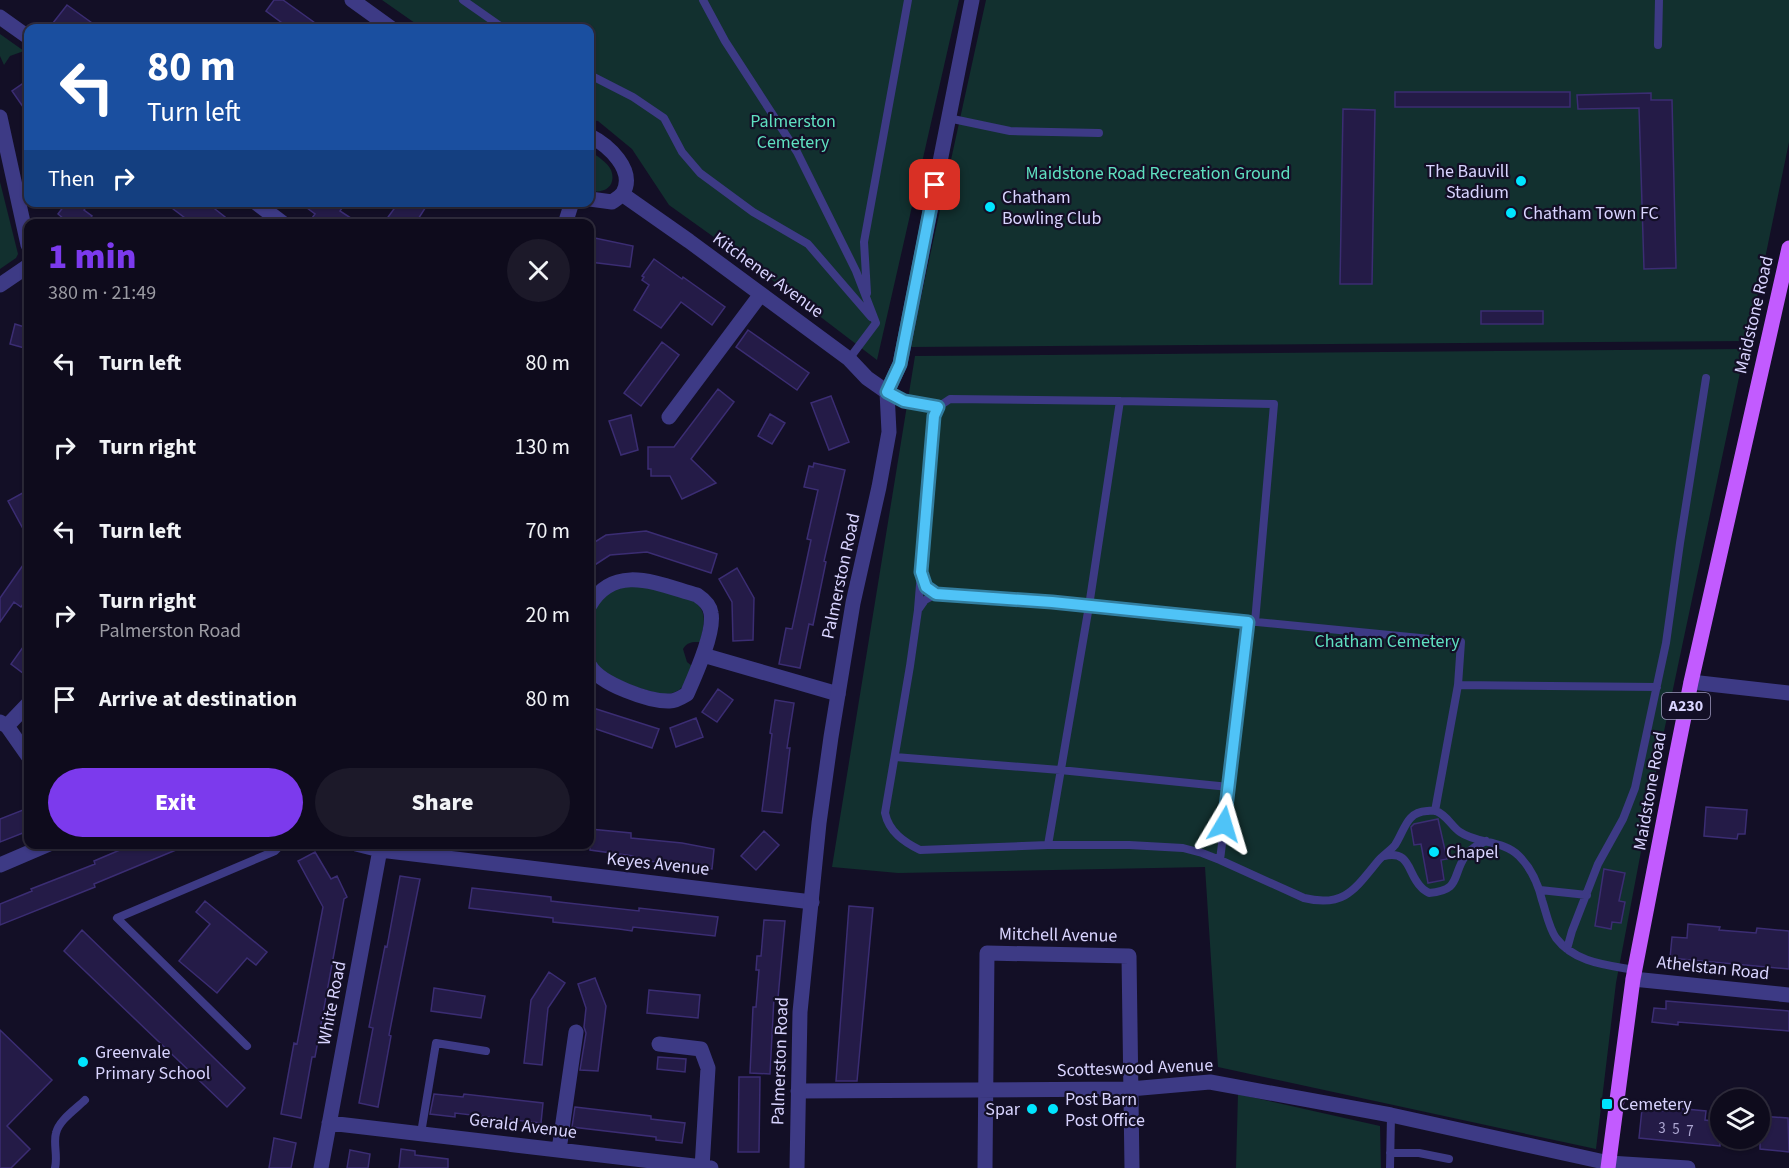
<!DOCTYPE html>
<meta charset="utf-8">
<style>
:root{--surface:#0e0b1c;--page:#1c1929;--text:#f1f3f6;--muted:#9b9ba3;--line:#2e2b3b;--accent:#7c3aed}
body{margin:0;font-family:"Source Sans 3",sans-serif;background:var(--page);color:var(--text);height:100vh;display:flex;flex-direction:column;font-size:22px;white-space:nowrap}
*{box-sizing:border-box;margin:0}
p{font-size:20px;color:var(--muted)}
.icon{flex:none;width:33px;height:33px;fill:none;stroke:currentColor;stroke-width:2;stroke-linecap:round;stroke-linejoin:round}
.map{position:relative;flex:1;overflow:hidden}
.side{position:absolute;left:24px;top:219px;width:570px;height:630px;display:flex;flex-direction:column;background:var(--surface);border-radius:12px;box-shadow:0 2px 4px #0004,0 0 0 2px var(--line)}
.side>*{flex:none}
.guide{position:absolute;left:24px;top:24px;width:570px;height:183px;border-radius:12px;box-shadow:0 2px 4px #0004,0 0 0 2px var(--line);background:#1a4fa0;color:#fff;overflow:hidden}
.controls{position:absolute;left:1710px;top:1089px;display:grid;gap:12px}
.controls a{display:grid;place-items:center;width:60px;height:60px;border-radius:50%;background:var(--surface);box-shadow:0 2px 4px #0004,0 0 0 2px var(--line);font-size:30px}
.pin{position:absolute;display:grid;place-items:center;width:51px;height:51px;color:#fff;margin:-26px;border-radius:12px;box-shadow:0 3px 9px #0006}
.me{position:absolute;width:66px;margin:-33px;rotate:7deg;stroke-linejoin:round;filter:drop-shadow(0 0 4px #0008)}
.turn{display:flex;align-items:center;gap:21px;height:126px;padding:0 24px;font-size:27px}
.turn .icon{width:78px;height:78px;stroke-width:2.5}
.turn b{display:block;font-size:42px;line-height:51px}
.then{display:flex;align-items:center;height:57px;padding:0 24px;background:#0003;gap:12px;font-size:22px}
.round{display:grid;place-items:center;flex:none;width:63px;height:63px;border-radius:32px;background:var(--page)}
.summary{display:flex;align-items:center;justify-content:space-between;height:102px;padding:0 24px}
h1{font-size:36px;font-weight:800;line-height:45px;color:var(--accent)}
.primary-button{display:flex;gap:12px;margin-top:auto;padding:12px 24px}
.primary-button a{flex:1;height:69px;border-radius:36px;background:var(--accent);color:#fff;font-size:24px;font-weight:800;line-height:69px;text-align:center}
.primary-button a+a{background:var(--page);color:var(--text)}
ul{padding:0;list-style:none}
li{display:flex;align-items:center;gap:18px;height:84px;padding:0 24px}
li div{flex:1}
li b{display:block;font-size:22px}
li em{font-style:normal}
.map>svg:first-child{display:block}
.green{fill:#12302f}
.building{fill:#241b47;stroke:#3b2d73;stroke-width:1.5}
.lines{fill:none;stroke-linecap:round;stroke-linejoin:round}
.service{stroke:#3d3a85;stroke-width:8}
.minor{stroke:#3d3a85;stroke-width:15}
.tertiary{stroke:#3d3a85;stroke-width:15}
.primary{stroke:#c25bff;stroke-width:15}
.route-casing{stroke:#337fa1;stroke-width:15}
.route{stroke:#4fc3f7;stroke-width:10}
.poi-dot{fill:#00e5ff;stroke:#130f26;stroke-width:2}
.labels{text-anchor:middle;dominant-baseline:central;stroke-width:4.5;stroke-linejoin:round;paint-order:stroke}
.number-label{font-size:15px;fill:#aca6d1}
.shield{fill:#130f26;stroke:#9e99be;stroke-width:1.5}
.shield-label{font-size:16px;font-weight:bold;fill:#d9d4ff}
.park-label{font-size:18px;fill:#5fe0c0;stroke:#130f26}
.poi-label{font-size:18px;fill:#d9d4ff;stroke:#130f26;text-anchor:start}
.street-label{font-size:18px;fill:#d9d4ff;stroke:#130f26}
</style>
<div class="map">
<svg width="1789" height="1168" viewBox="0 0 1789 1168">
<rect width="100%" height="100%" fill="#130f26"/>
<path class="green" d="M382,0H959L877,360L746,260L669,205L632,149L598,121L590,120V28H422Z
M986,0H1789V142L1748,341L910,347Z
M0,34L24,51L10,56L4,65L0,56Z
M590,151C597,156 607,162 611,170C617,186 604,195 590,190Z
M0,182L18,254L16,258L0,269Z
M1745,349L1662,741L1616,983L1596,1149L1218,1067L1205,867L898,873L832,867L915,356Z
M637,584L692,600C709,611 704,625 700,642C692,642 687,642 683,649L687,662L692,666C689,674 687,684 679,690C675,692 671,694 666,694C658,695 616,681 609,676C582,658 581,608 610,592C618,588 629,586 637,584Z
M1238,1094L1380,1126L1381,1168H1236Z"/>
<path class="building" d="M274,0H283L322,28H289L266,11Z
M67,5L99,28H49Z
M28,80V114L12,91Z
M1395,92H1570V107H1395Z
M1651,93V100H1672L1676,268L1644,269L1639,108L1578,109L1577,95Z
M1343,109L1375,110L1372,284H1340Z
M67,202H90L84,210L92,216L86,224H70L58,214Z
M164,202H206L234,224H193Z
M299,202H346L340,211L360,224H320L312,218L315,214Z
M399,202H429L415,224H383Z
M590,237L633,246L630,267L590,262Z
M654,259L682,279L683,277L725,307L712,325L681,302L661,328L634,310L649,285L642,280L644,277L642,276Z
M1481,311H1543V324H1481Z
M15,324L28,328V349L10,344Z
M748,330L809,373L797,390L736,347Z
M662,342L679,355L641,406L624,393Z
M718,389L734,402L691,459L716,483L682,499L670,476H651V469H648V447H674Z
M831,396L849,442L829,450L811,403Z
M770,414L785,423L772,444L758,436Z
M631,415L638,450L621,455L609,421Z
M814,463L845,470L824,561L826,562L813,625L809,624L800,668L779,664L786,628L792,629L811,540L807,539L818,490L804,487L809,466L813,467Z
M28,490V538L8,501Z
M646,531L717,554L711,573L647,552L610,555L590,568V545L606,535Z
M28,558V597L21,607L14,602L0,622V598Z
M737,568L754,598L753,640L733,641L732,602L719,579Z
M28,640V677L11,664Z
M718,689L733,700L717,722L702,712Z
M775,700L794,703L787,748H790L782,813L762,811L772,734L770,733Z
M590,707L659,729L652,748L590,727Z
M696,718L703,737L676,747L670,728Z
M1706,807L1747,810L1745,834H1738L1737,839L1704,836Z
M28,808V831L0,842V819Z
M1438,819L1447,859L1441,860L1444,880L1428,883L1421,844L1414,845L1411,827L1414,824Z
M590,829L631,833V838L682,843L714,849L712,869L633,859V856L590,850Z
M764,831L779,845L756,870L741,856Z
M134,844L188,845L94,884L95,887L0,925V904L32,891L31,889L95,864L94,861Z
M315,852L331,879L337,876L347,897L344,899L315,1057H312L301,1118L281,1114L294,1043L297,1044L323,907L298,861Z
M1604,869L1625,873L1619,901L1625,902L1621,923L1612,922L1611,929L1595,926Z
M400,876L420,879L398,989L389,1035L391,1036L378,1107L359,1103L373,1028L369,1027L376,992L385,946L387,947Z
M472,888L551,897V901L568,903L639,911V908L718,917L715,936L633,927L632,931L619,929L553,922V918L469,908Z
M205,901L267,952L256,965L247,958L217,993L179,961L210,924L196,912Z
M849,906L873,908L857,1081H836Z
M764,920L785,921L778,998L774,997L770,1074L750,1073L753,1007H756L759,970H756L757,956H761Z
M1688,924L1720,927L1719,930L1756,933L1757,928L1789,931V969L1670,958L1672,937L1687,938Z
M82,930L245,1088L227,1107L64,951Z
M549,972L565,983L548,1008L542,1065L524,1063L531,1000Z
M595,978L606,1006L598,1071L580,1070L586,1033L584,1027L586,1008L578,984Z
M434,988L485,996L481,1018L431,1011Z
M649,990L700,995L698,1018L647,1013Z
M1666,1001L1789,1011V1031L1678,1022V1025L1652,1022L1654,1008L1666,1009Z
M0,1030L52,1080L7,1126L30,1149L11,1168H0Z
M658,1057L686,1059L685,1072L657,1069Z
M739,1077H760L759,1152H738Z
M434,1094L463,1097L464,1094L543,1103L541,1123L455,1113V1117L430,1114Z
M575,1107L651,1116V1119L685,1123L682,1143L656,1140V1137L572,1127Z
M1665,1107L1706,1111L1705,1120L1720,1122V1146L1639,1138L1642,1109L1665,1111Z
M1760,1116L1788,1118L1789,1152L1760,1149Z
M274,1138L296,1143L291,1168H269Z
M401,1149L415,1151V1155L448,1159V1168H399Z
M350,1150L370,1154L368,1168H347Z"/>
<g class="lines">
<path class="service" d="M463,0L503,28
M703,0L725,41L797,152L856,271L876,323L849,359
M1658,45L1659,0
M590,75L633,97L664,118L682,152L700,173L753,212L808,244L871,317
M948,118L1010,131L1099,133
M867,293L864,242L908,0
M888,392L904,401L938,407
M922,574L926,587L936,594
M918,609L934,416L938,407L950,399L1120,401L1274,404L1255,622
M1458,685L1657,687
M895,757L1060,770L1229,787L1248,622
M1435,811L1458,685L1461,642L1052,602L936,594L925,600L918,610L910,666L885,813C889,832 904,842 920,850L1048,845H1129L1183,848L1202,853L1220,860L1304,898C1344,908 1355,889 1378,861C1383,855 1390,851 1395,845C1405,830 1406,812 1427,811C1429,811 1435,810 1436,811C1447,815 1451,826 1460,832C1477,844 1503,840 1519,856C1531,868 1538,883 1542,900C1546,912 1549,928 1556,938C1575,963 1607,965 1635,970
M1048,845L1089,606L1120,401
M1384,856C1411,850 1407,873 1421,887C1423,890 1426,891 1429,893C1462,890 1451,876 1466,855C1471,848 1478,845 1486,841
M1220,860L1229,787
M1540,890L1587,895
M1567,949L1572,931L1598,864L1623,819L1635,788L1666,643L1680,543L1706,378
M247,1046L117,918L275,851L282,844
M421,1133L436,1043L486,1051
M1390,1153H1419L1449,1159
M55,1168C58,1156 53,1143 56,1133C59,1120 76,1109 85,1100
M1390,1168L1391,1115"/>
<path class="minor" d="M352,0L391,28
M0,17L28,37
M0,117L28,245
M590,136C608,145 636,170 623,193C620,197 616,199 612,202L590,199
M622,194L689,241L849,359L867,378L887,392
M255,202L284,224
M565,224L572,202
M0,285L28,266
M669,417L761,294
M590,605C615,562 660,585 697,595C703,599 710,605 711,613C715,632 695,676 687,694C682,697 676,701 670,701C650,702 600,684 590,666
M703,655L838,694
M1691,682L1789,693
M0,722L7,726L28,756
M7,726L28,704
M356,844L380,850L812,902
M0,865L49,844
M1633,979L1789,995
M659,1044L701,1049L708,1068L702,1168
M798,1091L1130,1089L1210,1082L1391,1115L1609,1163L1688,1168
M329,1123L711,1168
M559,1150L576,1032
M321,1168L381,844
M985,1168L987,953L1129,956L1132,1168"/>
<path class="tertiary" d="M797,1168L800,1012L819,823L831,737L853,603L879,487L889,432L887,392L900,364L972,0"/>
<path class="primary" d="M1608,1168L1633,979L1676,757L1691,682L1789,248"/>
</g>
<g class="lines">
<defs>
<path id="route" d="M935,185L900,364L887,392L904,401L938,407L934,416L921,572L926,587L936,594L1052,602L1248,622L1224,824"/>
</defs>
<use href="#route" class="route-casing"/>
<use href="#route" class="route"/>
</g>
<g class="poi-dot">
<circle cx="1521" cy="181" r="6"/>
<circle cx="990" cy="207" r="6"/>
<circle cx="1511" cy="213" r="6"/>
<circle cx="1434" cy="852" r="6"/>
<circle cx="83" cy="1062" r="6"/>
<rect x="1601" y="1098" width="12" height="12" rx="3"/>
<circle cx="1032" cy="1109" r="6"/>
<circle cx="1053" cy="1109" r="6"/>
</g>
<g class="labels">
<g class="number-label">
<text x="1662" y="1128">3</text>
<text x="1676" y="1129">5</text>
<text x="1690" y="1131">7</text>
</g>
<rect class="shield" x="1662" y="693" width="48" height="26" rx="4.5"/>
<g class="shield-label">
<text x="1686" y="706">A230</text>
</g>
<g class="park-label">
<text x="793" y="121">Palmerston<tspan x="793" dy="21">Cemetery</tspan></text>
<text x="1158" y="173">Maidstone Road Recreation Ground</text>
<text x="1387" y="641">Chatham Cemetery</text>
</g>
<g class="poi-label">
<text x="1509" y="171" text-anchor="end">The Bauvill<tspan x="1509" dy="21">Stadium</tspan></text>
<text x="1002" y="197">Chatham<tspan x="1002" dy="21">Bowling Club</tspan></text>
<text x="1523" y="213">Chatham Town FC</text>
<text x="1446" y="852">Chapel</text>
<text x="95" y="1052">Greenvale<tspan x="95" dy="21">Primary School</tspan></text>
<text x="1065" y="1099">Post Barn<tspan x="1065" dy="21">Post Office</tspan></text>
<text x="1619" y="1104">Cemetery</text>
<text x="1020" y="1109" text-anchor="end">Spar</text>
</g>
<g class="street-label">
<text transform="translate(768 275) rotate(36)">Kitchener Avenue</text>
<text transform="translate(1754 315) rotate(-77)">Maidstone Road</text>
<text transform="translate(841 576) rotate(-78)">Palmerston Road</text>
<text transform="translate(1650 791) rotate(-80)">Maidstone Road</text>
<text transform="translate(658 864) rotate(6)">Keyes Avenue</text>
<text transform="translate(1058 935) rotate(1)">Mitchell Avenue</text>
<text transform="translate(1713 968) rotate(6)">Athelstan Road</text>
<text transform="translate(332 1003) rotate(-79)">White Road</text>
<text transform="translate(780 1061) rotate(-88)">Palmerston Road</text>
<text transform="translate(1135 1068) rotate(-2)">Scotteswood Avenue</text>
<text transform="translate(523 1126) rotate(7)">Gerald Avenue</text>
</g>
</g>
</svg>
<div class="controls">
<a><svg class="icon" aria-label="layers" viewBox="0 0 24 24"><path d="M12 4l9 5-9 5-9-5zM3 14l9 5 9-5"/></svg></a>
</div>
<div class="pin" style="left:935px;top:185px;background:#d93025"><svg class="icon" aria-label="arrive" viewBox="0 0 24 24"><path d="M6 21V4h12l-3 4 3 4H6"/></svg></div>
<svg class="me" style="left:1224px;top:824px" viewBox="-20 -20 40 40"><path d="M0-17L14 15 0 8-14 15z" fill="#4fc3f7" stroke="#fff" stroke-width="4"/></svg>
<div class="guide">
<div class="turn"><svg class="icon" aria-label="left" viewBox="0 0 24 24"><path d="M17 20v-9H6M10 6l-5 5 5 5"/></svg><div><b>80 m</b>Turn left</div></div>
<div class="then">Then<svg class="icon" aria-label="right" viewBox="0 0 24 24"><path d="M7 20v-9h11M14 6l5 5-5 5"/></svg></div>
</div>
<section class="side">
<div class="summary"><div><h1>1 min</h1><p>380 m · 21:49</p></div><a class="round"><svg class="icon" aria-label="close" viewBox="0 0 24 24"><path d="M6 6l12 12M18 6L6 18"/></svg></a></div>
<ul>
<li><svg class="icon" aria-label="left" viewBox="0 0 24 24"><path d="M17 20v-9H6M10 6l-5 5 5 5"/></svg><div><b>Turn left</b></div><em>80 m</em></li>
<li><svg class="icon" aria-label="right" viewBox="0 0 24 24"><path d="M7 20v-9h11M14 6l5 5-5 5"/></svg><div><b>Turn right</b></div><em>130 m</em></li>
<li><svg class="icon" aria-label="left" viewBox="0 0 24 24"><path d="M17 20v-9H6M10 6l-5 5 5 5"/></svg><div><b>Turn left</b></div><em>70 m</em></li>
<li><svg class="icon" aria-label="right" viewBox="0 0 24 24"><path d="M7 20v-9h11M14 6l5 5-5 5"/></svg><div><b>Turn right</b><p>Palmerston Road</p></div><em>20 m</em></li>
<li><svg class="icon" aria-label="arrive" viewBox="0 0 24 24"><path d="M6 21V4h12l-3 4 3 4H6"/></svg><div><b>Arrive at destination</b></div><em>80 m</em></li>
</ul>
<div class="primary-button"><a>Exit</a><a>Share</a></div>
</section>
</div>
